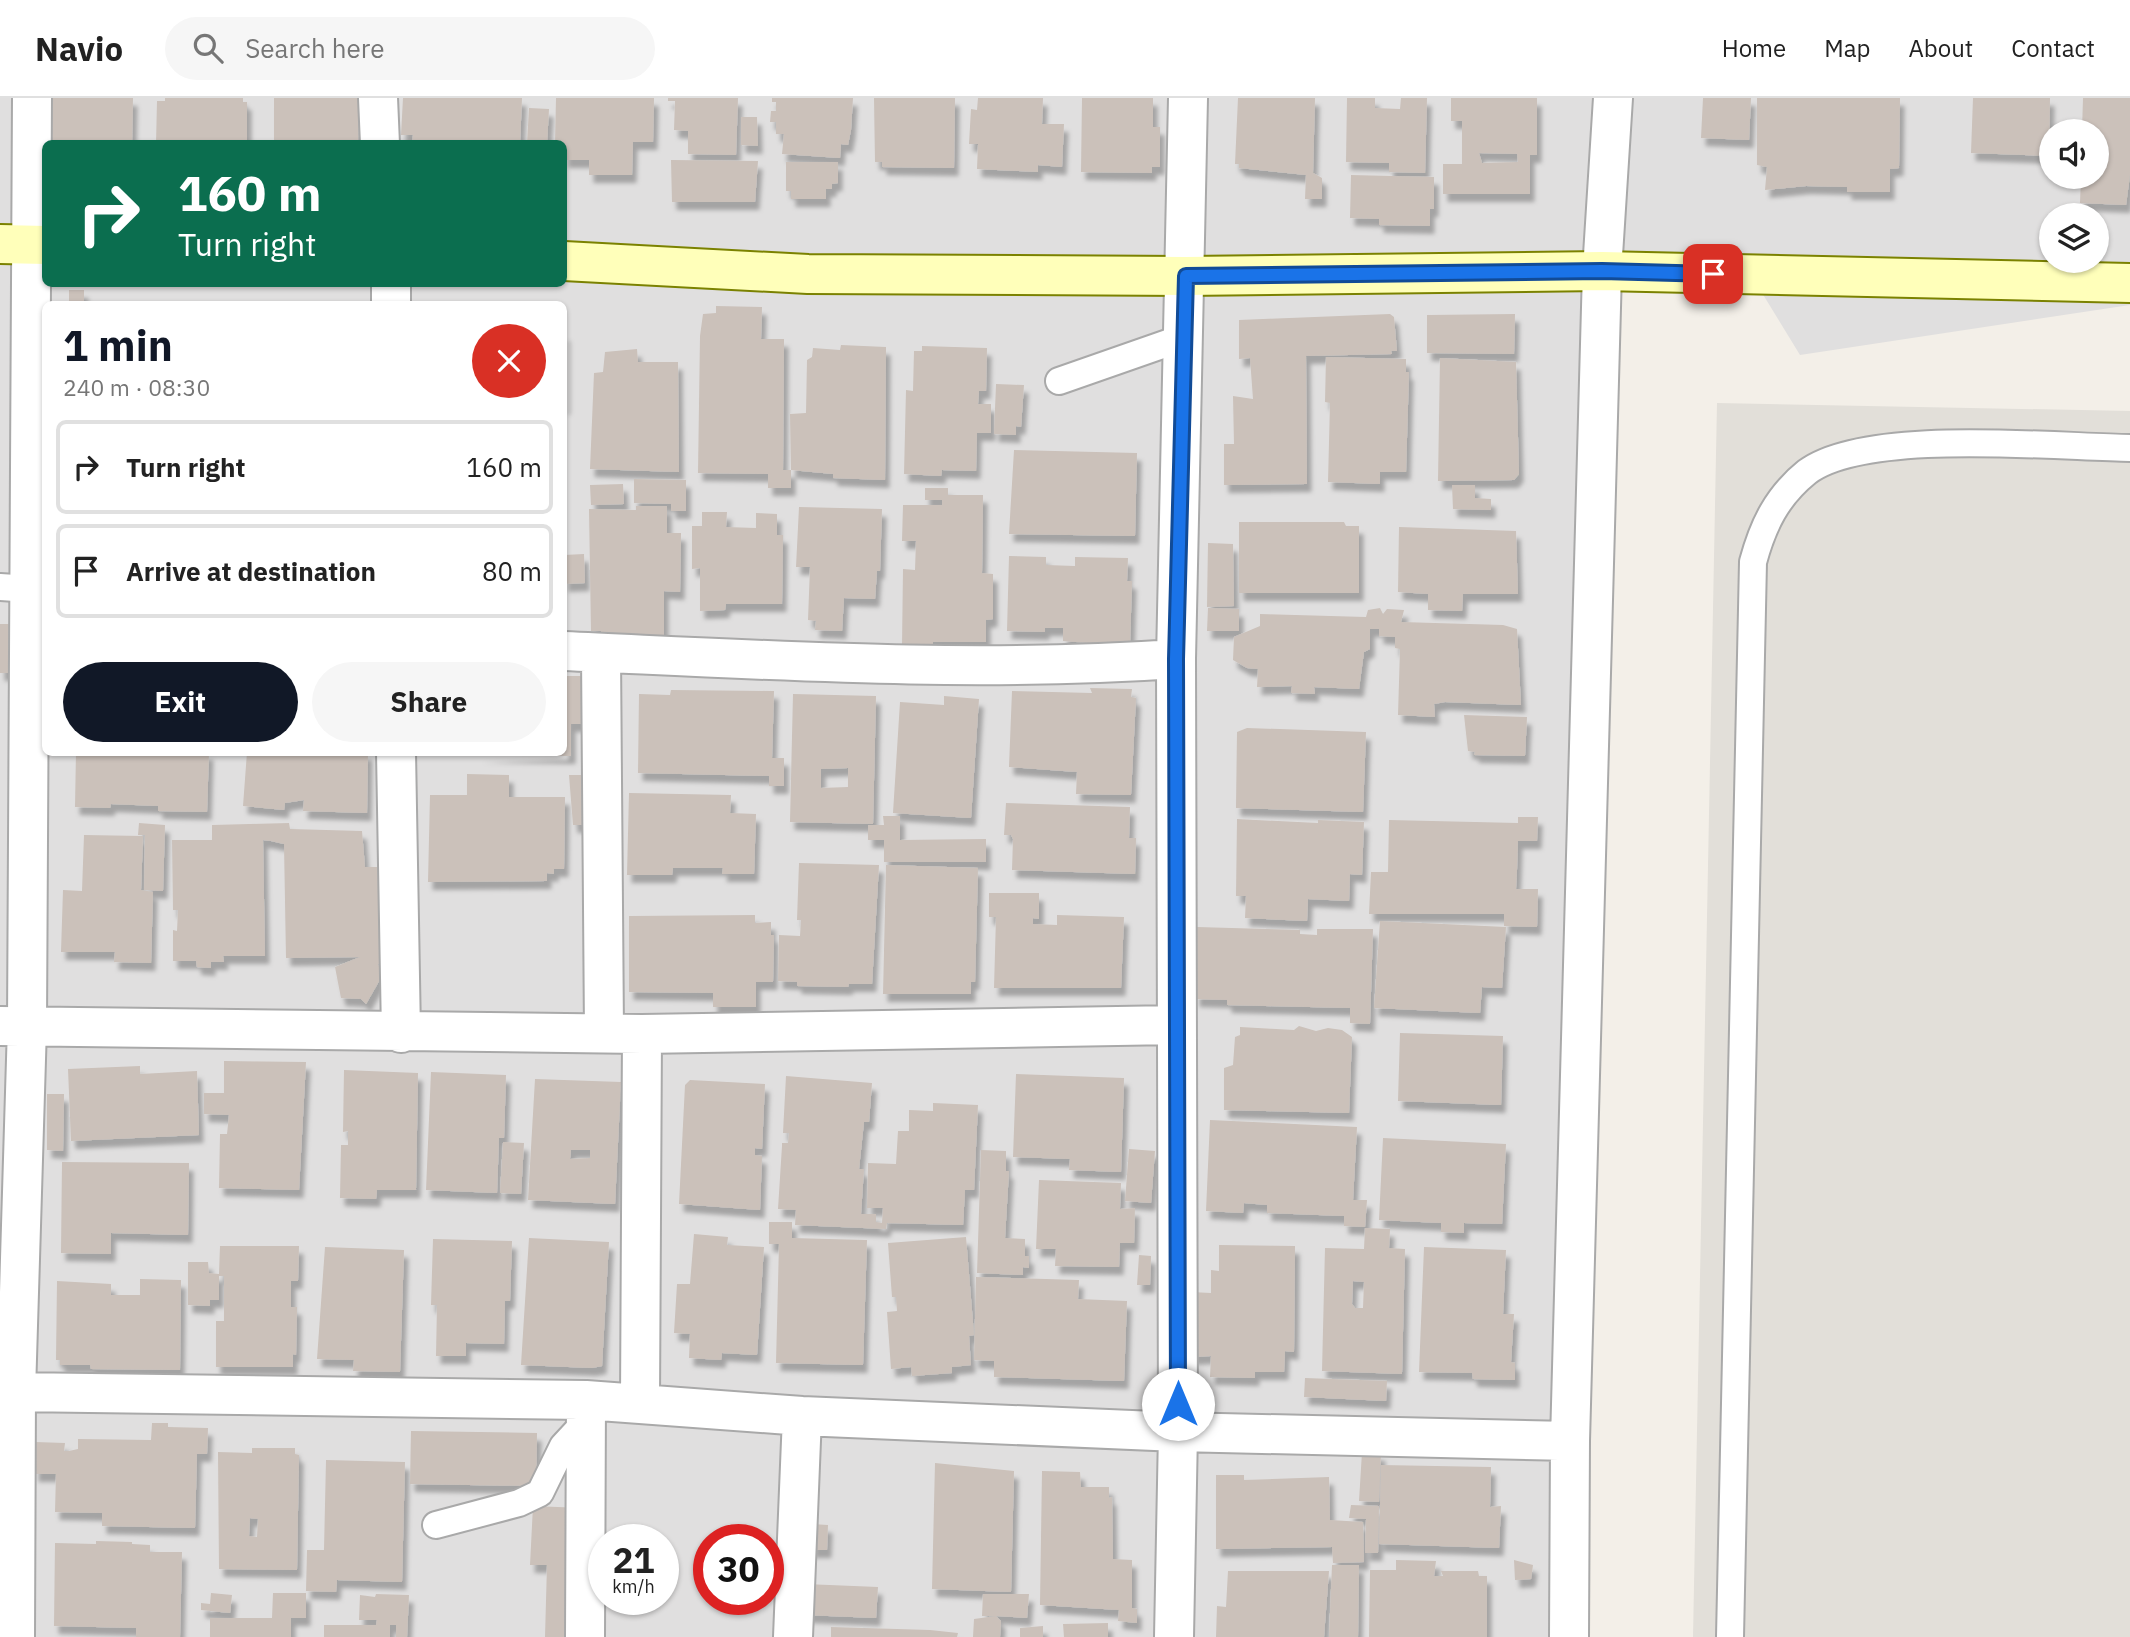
<!DOCTYPE html>
<meta charset="utf-8">
<style>
:root{--surface:#fff;--page:#f6f6f6;--text:#222;--muted:#767676;--line:#e0e0e0;--accent:#111827}
body{margin:0;font-family:"IBM Plex Sans",sans-serif;background:var(--page);color:var(--text);height:100vh;display:flex;flex-direction:column;font-size:26px;white-space:nowrap}
*{box-sizing:border-box;margin:0}
p{font-size:23px;color:var(--muted)}
.icon{flex:none;width:38px;height:38px;fill:none;stroke:currentColor;stroke-width:2;stroke-linecap:round;stroke-linejoin:round}
.map{position:relative;flex:1;overflow:hidden}
.sheet{position:absolute;left:42px;top:203px;width:525px;height:455px;display:flex;flex-direction:column;background:var(--surface);border-radius:10px;box-shadow:0 2px 5px #0004}
.sheet>*{flex:none}
.hud{position:absolute;left:42px;top:42px;width:525px;height:147px;border-radius:10px;box-shadow:0 2px 5px #0004;background:#0b6e4f;color:#fff;overflow:hidden}
.controls{position:absolute;left:2039px;top:21px;display:grid;gap:14px}
.controls a{display:grid;place-items:center;width:70px;height:70px;border-radius:50%;background:var(--surface);box-shadow:0 2px 5px #0004;font-size:35px}
.speed{position:absolute;left:588px;top:1426px;display:flex;gap:14px;font-size:35px;font-weight:700;text-align:center}
.speed>*{display:grid;place-content:center;width:91px;height:91px;border-radius:50%;background:var(--surface);box-shadow:0 2px 5px #0004;line-height:1}
.speed small{font-size:18px;font-weight:400}
.speed .limit{border:10px solid #d22;background:#fff;color:#111}
.pin{position:absolute;display:grid;place-items:center;width:60px;height:60px;color:#fff;margin:-30px;border-radius:14px;box-shadow:0 4px 10px #0006}
.me{position:absolute;width:77px;margin:-38px;rotate:0deg;stroke-linejoin:round;filter:drop-shadow(0 0 5px #0008)}
.turn{display:flex;align-items:center;gap:24px;height:147px;padding:0 21px;font-size:32px}
.turn .icon{width:91px;height:91px;stroke-width:2.5}
.turn b{display:block;font-size:49px;line-height:60px}
.round{display:grid;place-items:center;flex:none;width:74px;height:74px;border-radius:37px;background:var(--page)}
.overview{display:flex;align-items:center;justify-content:space-between;height:119px;padding:0 21px}
h1{font-size:42px;font-weight:700;line-height:52px;color:var(--accent)}
.primary-button{display:flex;gap:14px;margin-top:auto;padding:14px 21px}
.primary-button a{flex:1;height:80px;border-radius:42px;background:var(--accent);color:#fff;font-size:28px;font-weight:700;line-height:80px;text-align:center}
.primary-button a+a{background:var(--page);color:var(--text)}
ul{padding:0;list-style:none}
li{display:flex;align-items:center;gap:21px;height:94px;margin:0 14px 10px;padding:0 7px;border:4px solid var(--line);border-radius:10px}
li div{flex:1}
li b{display:block;font-size:26px}
li em{font-style:normal}
header{display:flex;align-items:center;gap:42px;box-sizing:border-box;height:98px;padding:0 35px;background:var(--surface);border-bottom:2px solid var(--line)}
header strong{font-size:33px}
nav{display:flex;gap:38px;margin-inline-start:auto;font-size:24px}
.search{width:490px;height:63px;background:var(--page);display:flex;align-items:center;gap:18px;box-sizing:border-box;padding:0 24px;border-radius:38px;color:var(--muted);font-size:26px}
.map>svg:first-child{display:block}
.residential{fill:#e0dfdf;fill-rule:evenodd}
.airport{fill:#e2dfd9}
.building{fill:#cbc1ba;fill-rule:evenodd;filter:url(#shadow)}
.lines{fill:none;stroke-linecap:round;stroke-linejoin:round}
.service-casing{stroke:#a9a9a9;stroke-width:30}
.minor-casing{stroke:#a9a9a9;stroke-width:42}
.tertiary-casing{stroke:#a9a9a9;stroke-width:42}
.secondary-casing{stroke:#7b8200;stroke-width:42}
.service{stroke:#fff;stroke-width:26}
.minor{stroke:#fff;stroke-width:38}
.tertiary{stroke:#fff;stroke-width:38}
.secondary{stroke:#ffffba;stroke-width:38}
.route-casing{stroke:#114b97;stroke-width:18}
.route{stroke:#1a73e8;stroke-width:12}
</style>
<header>
<strong>Navio</strong>
<div class="search"><svg class="icon" aria-label="search" viewBox="0 0 24 24"><circle cx="10" cy="10" r="6"/><path d="M15 15l6 6"/></svg>Search here</div>
<nav><a>Home</a><a>Map</a><a>About</a><a>Contact</a></nav>
</header>
<div class="map">
<svg width="2130" height="1539" viewBox="0 0 2130 1539">
<defs>
<filter id="shadow"><feDropShadow dx="4.5" dy="8" stdDeviation="2" flood-color="#0004"/></filter>
</defs>
<rect width="100%" height="100%" fill="#f3efe8"/>
<path class="residential" d="M0,0H2130V207L1800,257L1740,159L1598,170L1556,1539H0ZM2051,33H2096V79H2051ZM46,46H564V186H46ZM2051,117H2096V163H2051ZM46,206H564V654H46ZM604,1442H663V1502H604ZM709,1442H768V1502H709Z"/>
<path class="airport" d="M1717,305L2130,313V1539H1693Z"/>
<path class="building" d="M44,0H133L132,46H44Z
M165,0H243V4H247V46H156L157,3H165Z
M274,0H359L358,46H263L274,42Z
M403,0H522L520,46H412L413,37H401Z
M556,0H654L653,44H633L632,77H589V62H564V46H555Z
M668,0H738L736,57L688,56V33L674,32L675,3H668Z
M772,0H853L851,32L848,47L841,46L840,60L782,56L784,36H776V24H770L771,13H776V4H772Z
M874,0H955L954,70L882,69V64H875Z
M978,0H1043L1042,26H1064L1062,69L1038,67V74L977,71L978,46H969L971,11L977,12Z
M1082,0H1153V29H1160V69H1152V75L1081,74Z
M1238,0H1315L1313,75L1322,80V101H1305L1306,77L1239,70V66H1235Z
M1347,0H1375V10L1400,11L1401,0H1427L1425,75L1389,74V65L1346,64Z
M1451,0H1537V57H1530V96H1443V66H1462V23H1451ZM1479,55L1517,56L1518,64L1482,65Z
M1703,0H1751L1749,42L1701,40Z
M1757,0H1900L1899,70L1890,71V94H1847V89L1806,88L1765,92L1767,69L1757,67Z
M1973,0H2050L2049,58L1971,55Z
M2083,0H2130V77L2126,107L2080,105L2081,79H2096V33H2082Z
M529,10L549,11L547,46H527Z
M741,19H757L758,48L741,47Z
M671,62L758,63L755,104H672Z
M786,64H838V85L832,86V91H826V101H791V93H786Z
M1351,77L1434,79V111H1430V128L1379,127V121L1350,120Z
M69,192H84V206H69Z
M716,208L762,209L761,241H784L783,372H791V390H768V376L698,375L700,238L703,216L716,215Z
M1390,216L1394,219L1397,253H1391L1392,256L1306,258L1307,386L1224,387V346H1234L1233,298L1253,301L1250,260L1239,261V222Z
M1515,216L1514,256L1427,255V217Z
M564,235H566V309H564Z
M841,247L886,249L885,382L833,380V376L791,372L790,316L806,315L807,262L812,259L813,250L840,252Z
M922,248L987,250L986,293H979L978,306H991V335H977L976,373L942,372L941,378L904,376L906,292L913,293L914,253H922Z
M637,251L638,264H678L679,374L590,371L594,275L603,274L605,254Z
M1326,259L1406,261V274H1409L1406,374H1380V386L1328,384L1330,305L1325,304Z
M1440,260L1516,264L1519,376L1514,382L1438,383Z
M996,286L1024,287L1021,329L1016,328V337L994,336Z
M1014,352L1137,355L1135,438L1009,436Z
M634,381L686,382V413H671V406L634,405Z
M623,386L624,406L591,407L590,387Z
M1452,387H1475V400L1491,401V412L1453,411Z
M925,390H948V397H983L982,475L993,476V521L986,522V544H933V550L902,549L903,471L915,472L916,443H902L903,407H942V402H925Z
M636,408H667V435H681L680,494L664,493V537H601V533H591L589,411L636,412Z
M799,409L882,411L880,473H877L875,501L844,500L842,533L815,532L816,523L808,522L810,469H796Z
M702,414H727L726,429L756,430V415L777,416V437H783L782,506H726L725,512L700,513V470L692,471V428H702Z
M1239,424H1344L1346,428H1359V495H1239Z
M1399,429L1516,433L1518,496H1463L1462,513L1428,512V496L1398,494Z
M1208,445L1233,446L1234,508L1207,509Z
M584,456L585,485L564,486V457Z
M1009,458L1046,459V467L1075,468V459L1128,460L1127,483H1132L1130,548L1063,543V530H1045V534L1007,533Z
M1208,510L1239,511V533H1207Z
M1380,510L1383,516L1387,511L1404,512L1401,524L1503,527L1517,531L1521,607L1445,604L1434,606L1435,619L1398,617L1400,551L1395,550V539L1379,538V531H1370V551L1364,554L1359,591L1314,589L1315,596L1291,595L1292,588L1257,589L1258,571L1247,570L1233,562L1234,539L1260,528V516L1366,519L1368,512Z
M0,526H9V575H0Z
M564,578H583L582,626H571V658L478,657L564,654Z
M1090,590L1132,591L1131,599L1136,600L1131,697L1076,696L1077,674L1009,669L1012,593L1092,595Z
M671,592L774,593L772,660H784V688H769V678L638,675L639,596L670,597Z
M793,596L876,598L873,726L790,724ZM848,670V689L821,690V671Z
M944,598L979,601L971,720L893,715L900,604L944,607Z
M1464,617L1527,619L1525,658L1474,657L1475,654L1468,653Z
M1247,630L1366,634L1363,714L1236,710L1237,634Z
M76,654H209L207,714L158,713V708L111,706L110,710L75,709Z
M247,654H368L367,715L303,713L304,702L285,705L284,712L243,708Z
M467,676L509,677V699H565L564,771H554V776L547,775V783L428,784L430,697H467Z
M569,677H593L594,727H573Z
M629,695L731,697L730,715L756,716L754,776H722L723,770H673L672,777H627Z
M1006,705L1130,709L1129,740H1136L1135,776L1012,772L1013,741L1011,737H1004Z
M883,718H900V742L986,741V764H884V742H868V727H884Z
M1518,719H1538L1537,743H1518L1517,772L1516,791H1538L1537,829L1504,828V816H1369L1371,774H1388L1389,722L1518,725Z
M1237,721L1318,725V722L1364,724L1362,777L1350,776L1349,803L1308,801L1307,823L1245,820L1246,798H1236Z
M139,725L165,727L163,793L144,792L145,737H138Z
M289,725L290,731L362,733L365,769H382V866H378L382,878L366,906L361,901L341,900L335,869L360,859L286,860L284,746L271,743L263,742L265,858H223L224,864H211V870L197,869L196,863H173V832L177,833L178,812H173L172,742H212V727Z
M84,737L143,738L141,792L153,794L151,865L114,864L115,854H61L63,792L82,793Z
M799,765L879,767L872,886H849L848,889L797,888V884L778,883L779,837L800,838L801,822H797Z
M886,767L978,770L975,884H971V896H883Z
M989,795H1039V821L1033,820V826L1057,827V817L1124,819L1121,890H994L996,819H989Z
M755,817V825L771,824V837H774L773,884H756V909H713V895L629,894V818Z
M1380,823L1506,829L1502,890L1482,889L1480,915L1374,910Z
M1197,829L1300,832V836L1317,837V831H1373L1370,926L1350,925V910L1227,907V902L1195,901Z
M1299,928L1316,933L1328,930L1342,932L1352,939L1349,1015L1224,1012V970L1233,967L1235,939L1240,937V929L1294,932Z
M1400,935L1503,938L1501,1007L1398,1003Z
M224,963L306,964L299,1092L219,1090L220,1036H227L229,1017L204,1016V995H224Z
M140,968V976L197,973L199,1037L71,1043L68,971Z
M344,972L418,975L416,1092H377L376,1101L340,1100L341,1047H348V1033L343,1034Z
M431,974L506,977L504,1040H499L497,1095L426,1092Z
M1016,976L1124,980L1121,1074L1069,1072L1070,1061L1013,1059Z
M786,978L872,985L869,1024H864L859,1071H864L861,1116H876V1124L882,1125L883,1110H867L868,1065L896,1066L898,1033H909V1012L933,1013V1005L978,1007L974,1092H965L963,1127L887,1125L886,1131L795,1127L796,1112L778,1111L782,1048V1045H788L789,1035H783Z
M535,981L621,984L615,1106L528,1102ZM571,1052H590V1060L570,1061Z
M690,982L765,986L762,1051L755,1050V1057L762,1058L760,1112L679,1106L685,987Z
M47,996H64L63,1053L47,1052Z
M1210,1022L1357,1029L1353,1102H1367L1365,1129L1344,1128V1118L1267,1115V1107L1244,1105L1243,1115L1206,1113Z
M1383,1040L1506,1046L1502,1126L1464,1125V1135L1441,1134V1125L1379,1122Z
M503,1044L524,1045L521,1096L500,1095Z
M1129,1051L1155,1053L1151,1105L1125,1103Z
M981,1052L1006,1053V1073H1009L1005,1140L1025,1141V1158H1029V1170L1023,1169V1177L977,1175Z
M62,1064L189,1065L188,1137L111,1135V1156L61,1155Z
M1039,1082L1121,1085L1120,1111L1135,1110L1134,1145H1120L1119,1169L1055,1168L1056,1151H1036Z
M769,1124H792V1140L867,1142L863,1267L776,1265L779,1146H769Z
M1365,1130L1390,1131L1389,1150L1405,1151L1402,1276L1322,1273L1325,1150L1364,1151ZM1353,1183L1364,1184L1363,1210H1355L1352,1206Z
M694,1136L728,1139L727,1147L764,1149L757,1257L722,1255L721,1262L689,1260L690,1236L674,1235L677,1186H690Z
M966,1139L974,1237L969,1238L971,1267L952,1269V1275L912,1278L911,1269L891,1271L887,1214L897,1213L896,1199H892L888,1145Z
M529,1140L609,1144L602,1268L592,1270L521,1267Z
M433,1141L512,1143L510,1203H505L504,1246L466,1245V1258H436L437,1207H431Z
M1219,1147L1295,1148L1294,1254L1285,1253L1284,1274H1255V1280L1210,1279L1211,1258L1191,1259V1194L1211,1195V1172L1219,1173Z
M220,1148H299L298,1183H291V1209H297L296,1257L293,1256V1269H216V1223H224V1178H219V1202H210V1208L188,1207V1164H208L209,1175L219,1176Z
M325,1149L404,1152L400,1274L353,1273L354,1262L317,1261Z
M1424,1149L1506,1152L1503,1216H1514L1511,1264L1515,1265V1282L1473,1281L1472,1275L1419,1274Z
M1139,1157L1151,1158L1150,1187H1137Z
M976,1179L1079,1182L1078,1201L1127,1203L1124,1283L994,1279V1263L974,1262Z
M140,1181L181,1182L180,1272L91,1271L90,1267H60V1262H56L57,1183L111,1186V1197H140Z
M1305,1280L1387,1283L1386,1303L1304,1299Z
M152,1325H168V1329L208,1330L207,1356H197L195,1430L102,1428V1415L55,1414L56,1376H34L35,1344L65,1345L64,1353H69L78,1351V1341L151,1342Z
M411,1333L537,1335L536,1388L410,1386Z
M252,1350H295V1356L299,1357L297,1472L219,1471L218,1354L252,1355ZM250,1420L258,1421L257,1439L249,1438Z
M1362,1354L1381,1355L1379,1404L1359,1403Z
M326,1362L405,1364L402,1484L337,1482L336,1494L306,1493L307,1452H324Z
M935,1365L1014,1373L1011,1494L932,1491Z
M1381,1367L1491,1369L1490,1409L1501,1408L1499,1450L1379,1446Z
M1042,1373L1080,1374L1081,1389H1109V1400L1112,1399L1113,1461L1132,1462V1510L1137,1511V1525L1118,1523L1119,1512L1040,1507Z
M1216,1377H1244V1382L1329,1379L1330,1422L1363,1424L1364,1464L1333,1465L1332,1449L1216,1451Z
M1351,1407L1379,1408L1378,1455H1365L1366,1421L1349,1420Z
M533,1408L582,1410L577,1539H545L547,1467H530Z
M812,1426L828,1427L827,1452H810Z
M96,1443L132,1444V1446L150,1447V1454H182L180,1539H136V1530L54,1528L55,1445L96,1446Z
M1396,1462L1436,1463L1434,1478H1443L1441,1473H1478L1479,1478H1487V1539H1369L1370,1472H1396Z
M1514,1462L1533,1467L1531,1481L1515,1482Z
M1332,1467H1359L1358,1539H1329Z
M1228,1473H1329L1324,1539H1216L1217,1508L1226,1509Z
M805,1486L878,1489L876,1520L804,1517Z
M211,1495L232,1497L230,1515L201,1512V1505L210,1506Z
M273,1495H306V1520H291V1539H210V1520H272Z
M376,1496L409,1497L407,1539H396V1527H390V1539H324V1527H376L377,1522H359L360,1497L375,1499Z
M983,1496H1029L1027,1520L996,1518L1001,1523L1000,1539H973L974,1521L996,1518H982Z
M1108,1525V1539H1064L1063,1526Z
M1043,1528V1539H1020V1530Z
M831,1529L930,1532L958,1535L957,1539H831Z"/>
<g class="lines">
<defs>
<path id="service" d="M1059,283L1185,239
M0,489L30,491
M436,1427L519,1405L540,1395L563,1348L576,1334L586,1330
M1730,1539L1753,464C1763,427 1777,398 1807,374C1866,330 2054,349 2130,350"/>
<path id="minor" d="M378,0L380,46
M391,186V206
M564,553C768,562 972,575 1176,561
M601,557L604,934
M396,654L401,935
M0,928L642,936L1175,927
M16,1294L586,1302L802,1318L1178,1334L1570,1343
M640,1303L642,936
M15,1539L16,1294L27,928L32,0
M585,1539L586,1302
M793,1539L802,1318
M1174,1539L1178,1334L1176,561L1188,0
M1569,1539L1570,1343L1602,173"/>
<path id="tertiary" d="M1602,173L1613,0"/>
<path id="secondary" d="M0,146L46,147
M564,163L808,176L1186,178L1602,173L2130,185"/>
</defs>
<use href="#service" class="service-casing"/>
<use href="#minor" class="minor-casing"/>
<use href="#tertiary" class="tertiary-casing"/>
<use href="#secondary" class="secondary-casing"/>
<use href="#service" class="service"/>
<use href="#minor" class="minor"/>
<use href="#tertiary" class="tertiary"/>
<use href="#secondary" class="secondary"/>
</g>
<g class="lines">
<defs>
<path id="route" d="M1178,1306L1176,561L1186,178L1602,173L1713,176"/>
</defs>
<use href="#route" class="route-casing"/>
<use href="#route" class="route"/>
</g>
</svg>
<div class="controls">
<a><svg class="icon" aria-label="sound" viewBox="0 0 24 24"><path d="M4 9h4l5-4v14l-5-4H4zM17 9q2 3 0 6"/></svg></a>
<a><svg class="icon" aria-label="layers" viewBox="0 0 24 24"><path d="M12 4l9 5-9 5-9-5zM3 14l9 5 9-5"/></svg></a>
</div>
<div class="speed"><div>21<small>km/h</small></div><div class="limit">30</div></div>
<div class="pin" style="left:1713px;top:176px;background:#d93025"><svg class="icon" aria-label="arrive" viewBox="0 0 24 24"><path d="M6 21V4h12l-3 4 3 4H6"/></svg></div>
<svg class="me" style="left:1178px;top:1306px" viewBox="-20 -20 40 40"><circle r="19" fill="#fff"/><path d="M0-13L10 11 0 6-10 11z" fill="#1a73e8"/></svg>
<div class="hud">
<div class="turn"><svg class="icon" aria-label="right" viewBox="0 0 24 24"><path d="M7 20v-9h11M14 6l5 5-5 5"/></svg><div><b>160 m</b>Turn right</div></div>
</div>
<section class="sheet">
<div class="overview"><div><h1>1 min</h1><p>240 m · 08:30</p></div><a class="round" style="background:#d93025;color:#fff"><svg class="icon" aria-label="close" viewBox="0 0 24 24"><path d="M6 6l12 12M18 6L6 18"/></svg></a></div>
<ul>
<li><svg class="icon" aria-label="right" viewBox="0 0 24 24"><path d="M7 20v-9h11M14 6l5 5-5 5"/></svg><div><b>Turn right</b></div><em>160 m</em></li>
<li><svg class="icon" aria-label="arrive" viewBox="0 0 24 24"><path d="M6 21V4h12l-3 4 3 4H6"/></svg><div><b>Arrive at destination</b></div><em>80 m</em></li>
</ul>
<div class="primary-button"><a>Exit</a><a>Share</a></div>
</section>
</div>
